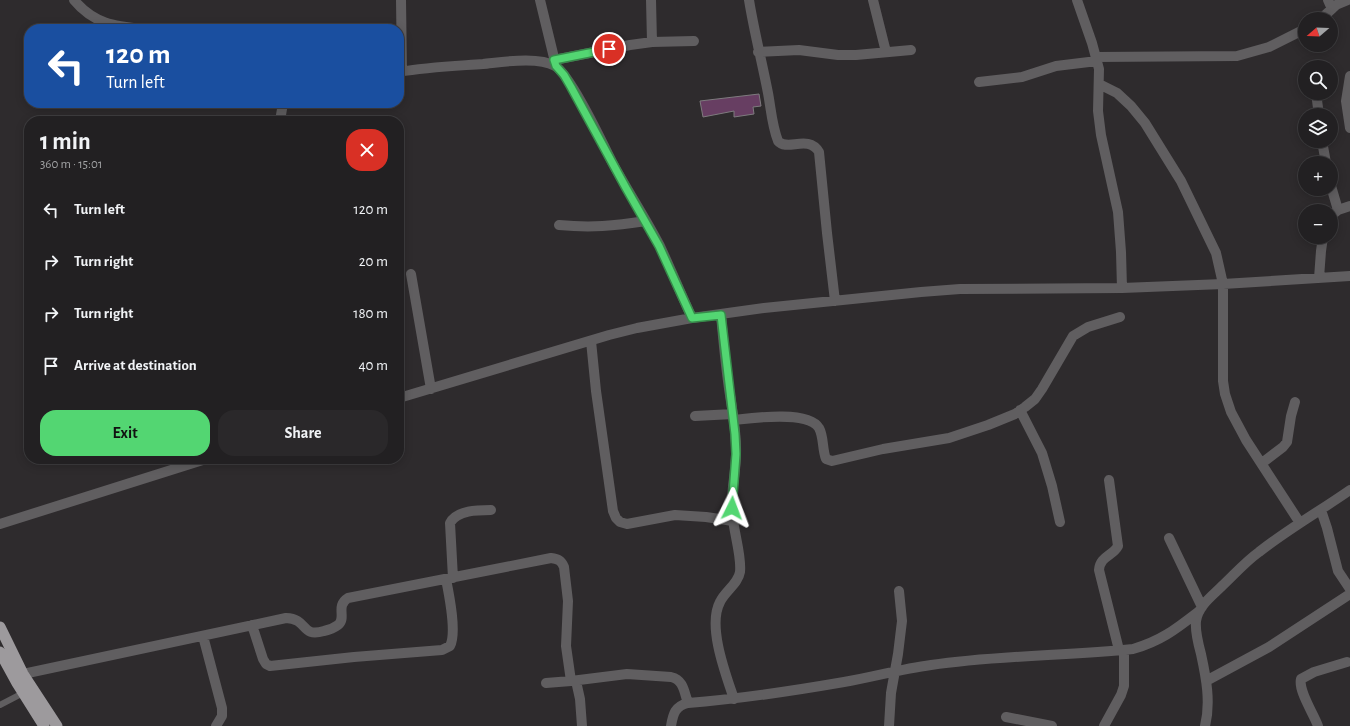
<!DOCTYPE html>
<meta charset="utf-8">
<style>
:root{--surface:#222022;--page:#2a282a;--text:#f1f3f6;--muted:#a2a3a5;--line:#3f3e40;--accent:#53d672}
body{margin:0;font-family:"Alegreya Sans",sans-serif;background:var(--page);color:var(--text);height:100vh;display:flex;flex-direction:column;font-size:15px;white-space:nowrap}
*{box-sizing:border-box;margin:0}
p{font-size:13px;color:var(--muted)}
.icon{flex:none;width:22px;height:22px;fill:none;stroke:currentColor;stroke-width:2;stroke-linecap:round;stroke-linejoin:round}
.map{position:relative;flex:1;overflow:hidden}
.details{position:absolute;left:24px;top:116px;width:380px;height:348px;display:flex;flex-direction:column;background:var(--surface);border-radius:16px;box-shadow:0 2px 10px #0003,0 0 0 1px var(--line)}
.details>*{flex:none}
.hud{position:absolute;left:24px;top:24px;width:380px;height:84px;border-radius:16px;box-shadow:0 2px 10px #0003,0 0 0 1px var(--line);background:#1a4fa0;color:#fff;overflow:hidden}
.needle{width:26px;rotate:251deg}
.controls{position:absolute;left:1298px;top:12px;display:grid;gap:8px}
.controls a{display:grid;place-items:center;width:40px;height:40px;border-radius:50%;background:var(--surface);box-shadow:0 2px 10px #0003,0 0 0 1px var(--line);font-size:20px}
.pin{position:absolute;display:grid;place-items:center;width:34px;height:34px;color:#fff;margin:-17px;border:2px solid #fff;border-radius:50%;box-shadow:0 1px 4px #0007}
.me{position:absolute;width:44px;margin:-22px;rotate:3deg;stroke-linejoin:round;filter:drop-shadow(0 0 3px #0008)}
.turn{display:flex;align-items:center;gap:14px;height:84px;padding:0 16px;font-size:18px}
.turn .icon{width:52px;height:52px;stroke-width:2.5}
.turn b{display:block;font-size:28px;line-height:34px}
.round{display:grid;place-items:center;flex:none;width:42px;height:42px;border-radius:16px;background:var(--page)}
.headline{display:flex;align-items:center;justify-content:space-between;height:68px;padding:0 16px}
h1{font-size:24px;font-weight:600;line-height:30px}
.action{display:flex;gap:8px;margin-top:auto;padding:8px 16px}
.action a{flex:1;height:46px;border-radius:16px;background:var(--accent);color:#111;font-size:16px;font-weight:600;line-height:46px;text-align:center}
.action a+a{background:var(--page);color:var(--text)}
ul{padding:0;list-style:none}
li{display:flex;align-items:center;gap:12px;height:52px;padding:0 16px}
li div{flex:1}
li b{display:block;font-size:15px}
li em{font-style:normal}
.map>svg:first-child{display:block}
.building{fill:#673e62;stroke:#7e7b7e}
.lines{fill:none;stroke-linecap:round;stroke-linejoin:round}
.service{stroke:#605e60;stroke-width:6}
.minor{stroke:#605e60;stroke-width:10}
.trunk{stroke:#9d9a9d;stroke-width:11}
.route-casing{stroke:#368b4a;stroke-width:10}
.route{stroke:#53d672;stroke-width:7}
</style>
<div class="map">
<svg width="1350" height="726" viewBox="0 0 1350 726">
<rect width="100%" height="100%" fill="#2e2b2d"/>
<path class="building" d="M759,94L761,106L753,107L754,114L734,117V111L703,117L700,101Z"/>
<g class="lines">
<path class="service" d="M0,705L23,693"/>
<path class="minor" d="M74,0C94,24 114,26 144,29
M401,0L402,71
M540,0L556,66
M651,0L652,42
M749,0C754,31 762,62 768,93C771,109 772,126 778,141C787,152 808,134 819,152L827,233L835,301
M873,0L886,52
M1077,0L1092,43L1099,69L1098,111L1101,135L1118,212L1121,252L1122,288
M1328,0L1332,9
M1321,19L1336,5L1348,0
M758,52L799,50L838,55H856L911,50
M1096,57L1237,56L1269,47L1305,29
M554,60L630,45L652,42L694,41
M399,72C427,67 455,66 483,64C503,62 538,56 555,66C570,74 603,144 612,162C627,190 645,217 660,246C671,270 681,294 692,318
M1350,76L1346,101L1350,128
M979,82L1022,77L1056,66L1097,61
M1099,84L1117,93L1131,106L1145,123L1181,181L1216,253L1223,284V381L1225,394L1231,412L1246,440L1300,523
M1316,93L1319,115
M280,121L283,103
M1322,141L1326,163
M1331,186L1338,210
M1331,216L1338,210L1350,206
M559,225C591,228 614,226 646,221
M411,274L431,389
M1319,278L1321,251L1323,237
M721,315C723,337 725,359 728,381C731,406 737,429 736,454C736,472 731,490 732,508C732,528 742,554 740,572C738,584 725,591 720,602C707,626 726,675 734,699
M591,341L596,391L613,511L616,518L620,522L627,524L675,515L706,517L733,521
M399,398L609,335L637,328L692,318L764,308L921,292L960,289L1122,288L1223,284L1350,276
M1020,410L1042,453L1052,486L1060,522
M695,416L733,414
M734,420C752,418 808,410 819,428C824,437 822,449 826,459L832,461L883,449L949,438L988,425L1015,414L1025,407L1035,399L1042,389L1073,336L1088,327L1120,317
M1262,463L1283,447L1287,442L1291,416L1295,402
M1109,480L1118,546C1113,556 1100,556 1099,570L1119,650
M1321,510L1327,528L1338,571L1350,589
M0,524L206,459
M1169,538L1202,607
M453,578L450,523C457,510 478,510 491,510
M252,625L263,659L266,664L270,666L354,657L442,650L450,646C457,633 449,594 446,579
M203,636L222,708V716L216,726
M23,674L286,618C309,619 300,638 324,631C329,630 334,628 338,625C347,618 335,606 348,598L551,558C558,559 561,560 564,567L568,601L566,646L571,681
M576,681L580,699L582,726
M1206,681L1269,647L1350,594
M546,683L571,681L627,674L671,677C684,680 684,692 688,703
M1006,717L1052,726
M671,726C673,714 675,706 688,703C740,699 792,691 844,682C873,677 901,669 931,665C998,655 1066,656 1133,649C1161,641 1176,629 1198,612
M889,726L891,693L898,654L902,621L899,591
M1104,726L1121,695L1124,686V650
M1205,726C1211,702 1206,677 1201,654C1198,643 1195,631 1196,621C1198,606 1212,596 1221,587C1234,575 1245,562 1259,552C1288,529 1320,511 1350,490
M1318,726C1314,714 1298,691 1301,679L1314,672L1347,662"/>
<path class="trunk" d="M0,627L23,674L57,726
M0,652L17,683L44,726"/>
</g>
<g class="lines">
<defs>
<path id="route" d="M609,49L554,60L556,66L564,75L571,87L626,188L659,246L692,318L721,315L735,434L736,454L732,508"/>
</defs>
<use href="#route" class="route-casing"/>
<use href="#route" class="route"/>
</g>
</svg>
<div class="controls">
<a><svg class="needle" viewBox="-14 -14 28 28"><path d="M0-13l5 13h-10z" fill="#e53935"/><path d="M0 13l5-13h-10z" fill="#a2a3a5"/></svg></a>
<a><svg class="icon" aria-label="search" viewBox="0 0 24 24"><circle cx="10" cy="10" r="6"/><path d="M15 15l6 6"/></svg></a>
<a><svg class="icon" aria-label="layers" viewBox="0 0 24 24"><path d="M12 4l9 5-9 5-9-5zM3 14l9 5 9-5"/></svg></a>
<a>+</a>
<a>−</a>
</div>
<div class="pin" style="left:609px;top:49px;background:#d93025"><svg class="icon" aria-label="arrive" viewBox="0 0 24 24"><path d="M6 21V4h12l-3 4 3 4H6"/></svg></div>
<svg class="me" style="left:732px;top:508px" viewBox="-20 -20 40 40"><path d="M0-17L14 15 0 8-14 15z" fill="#53d672" stroke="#fff" stroke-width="4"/></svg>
<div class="hud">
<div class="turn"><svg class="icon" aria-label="left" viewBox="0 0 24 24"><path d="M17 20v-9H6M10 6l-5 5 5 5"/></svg><div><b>120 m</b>Turn left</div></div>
</div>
<section class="details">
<div class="headline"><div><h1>1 min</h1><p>360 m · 15:01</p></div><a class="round" style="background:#d93025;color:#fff"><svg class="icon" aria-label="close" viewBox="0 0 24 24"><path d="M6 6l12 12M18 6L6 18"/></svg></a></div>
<ul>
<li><svg class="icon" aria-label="left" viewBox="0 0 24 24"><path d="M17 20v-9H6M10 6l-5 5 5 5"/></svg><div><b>Turn left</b></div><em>120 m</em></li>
<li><svg class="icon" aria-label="right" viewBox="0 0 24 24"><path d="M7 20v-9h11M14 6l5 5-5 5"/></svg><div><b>Turn right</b></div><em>20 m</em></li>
<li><svg class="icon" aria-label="right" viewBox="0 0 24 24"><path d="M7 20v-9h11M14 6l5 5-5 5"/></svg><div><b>Turn right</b></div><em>180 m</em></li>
<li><svg class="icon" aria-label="arrive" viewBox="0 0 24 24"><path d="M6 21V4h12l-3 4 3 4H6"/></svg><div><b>Arrive at destination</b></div><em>40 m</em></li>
</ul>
<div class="action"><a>Exit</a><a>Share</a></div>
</section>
</div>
